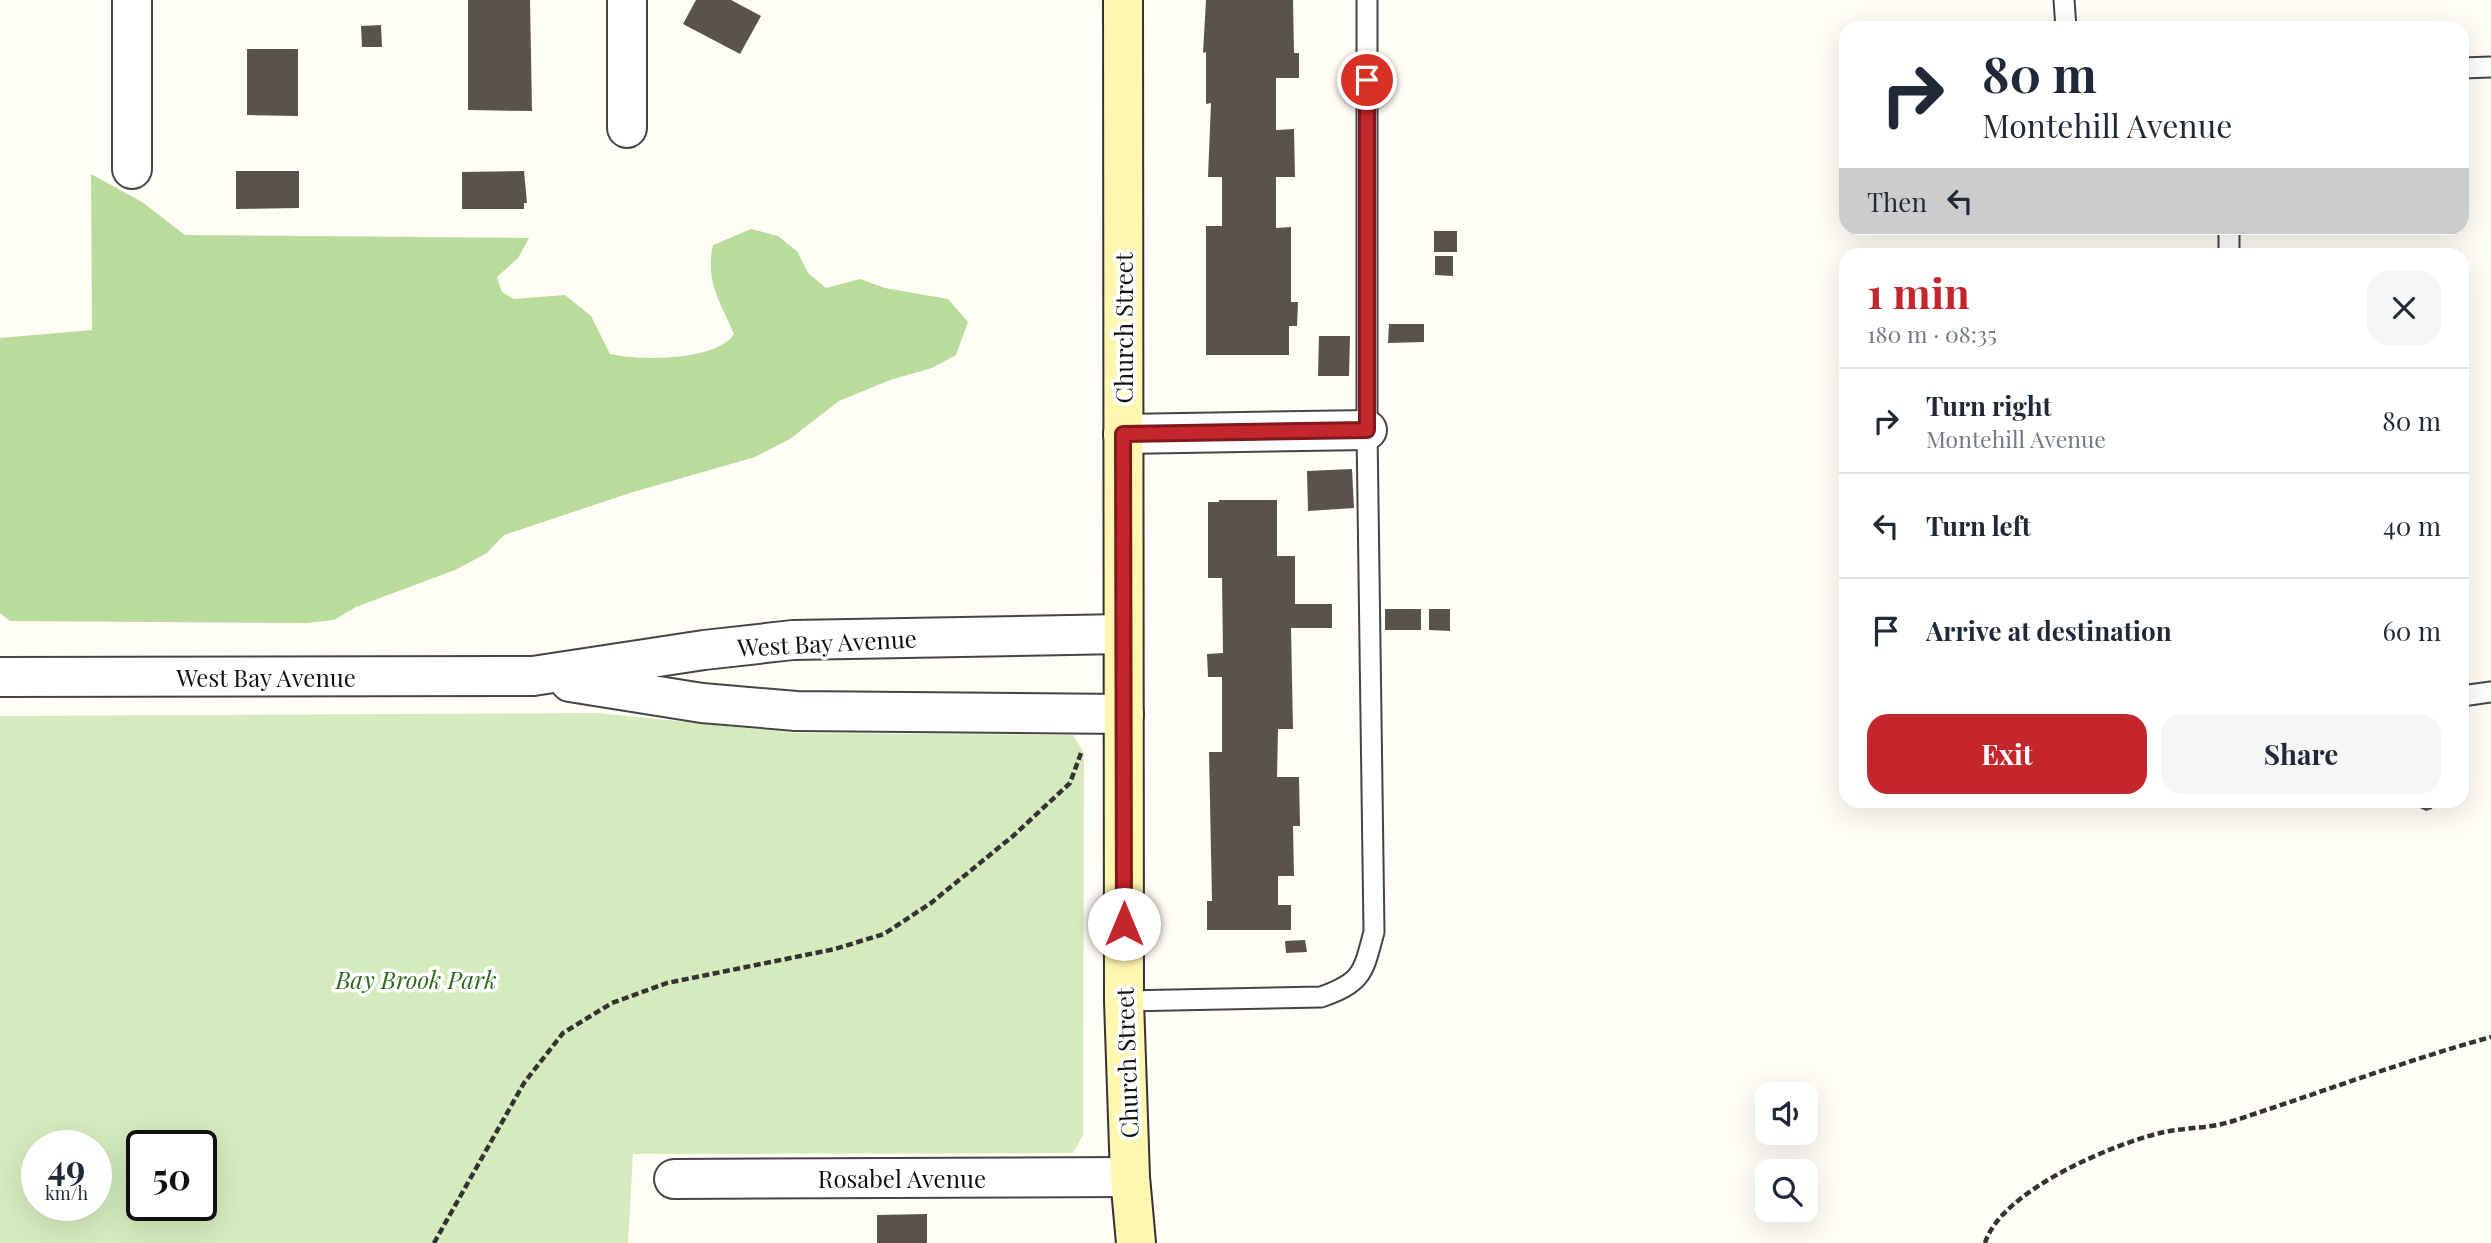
<!DOCTYPE html>
<meta charset="utf-8">
<style>
:root{--surface:#fff;--page:#f6f6f7;--text:#1f2937;--muted:#747a83;--line:#e0e1e3;--accent:#c4262e}
body{margin:0;font-family:"Playfair Display",serif;background:var(--page);color:var(--text);height:100vh;display:flex;flex-direction:column;font-size:26px;white-space:nowrap}
*{box-sizing:border-box;margin:0}
p{font-size:23px;color:var(--muted)}
.icon{flex:none;width:38px;height:38px;fill:none;stroke:currentColor;stroke-width:2;stroke-linecap:round;stroke-linejoin:round}
.map{position:relative;flex:1;overflow:hidden}
.panel{position:absolute;left:1839px;top:248px;width:630px;height:560px;display:flex;flex-direction:column;background:var(--surface);border-radius:21px;box-shadow:0 7px 28px #0002}
.panel>*{flex:none}
.banner{position:absolute;left:1839px;top:21px;width:630px;height:214px;border-radius:21px;box-shadow:0 7px 28px #0002;background:#fff;color:var(--text);overflow:hidden}
.controls{position:absolute;left:1755px;top:1082px;display:grid;gap:14px}
.controls a{display:grid;place-items:center;width:63px;height:63px;border-radius:14px;background:var(--surface);box-shadow:0 7px 28px #0002;font-size:35px}
.speed{position:absolute;left:21px;top:1130px;display:flex;gap:14px;font-size:35px;font-weight:700;text-align:center}
.speed>*{display:grid;place-content:center;width:91px;height:91px;border-radius:50%;background:var(--surface);box-shadow:0 7px 28px #0002;line-height:1}
.speed small{font-size:18px;font-weight:400}
.speed .limit{border:4px solid #111;border-radius:10px;background:#fff;color:#111}
.pin{position:absolute;display:grid;place-items:center;width:60px;height:60px;color:#fff;margin:-30px;border:4px solid #fff;border-radius:50%;box-shadow:0 2px 7px #0007}
.me{position:absolute;width:77px;margin:-38px;rotate:0deg;stroke-linejoin:round;filter:drop-shadow(0 0 5px #0008)}
.turn{display:flex;align-items:center;gap:24px;height:147px;padding:0 28px;font-size:32px}
.turn .icon{width:91px;height:91px;stroke-width:2.5}
.turn b{display:block;font-size:49px;line-height:60px}
.then{display:flex;align-items:center;height:66px;padding:0 28px;background:#0003;gap:14px;font-size:26px}
.round{display:grid;place-items:center;flex:none;width:74px;height:74px;border-radius:21px;background:var(--page)}
.overview{display:flex;align-items:center;justify-content:space-between;height:119px;padding:0 28px}
h1{font-size:42px;font-weight:700;line-height:52px;color:var(--accent)}
.action{display:flex;gap:14px;margin-top:auto;padding:14px 28px}
.action a{flex:1;height:80px;border-radius:21px;background:var(--accent);color:#fff;font-size:28px;font-weight:700;line-height:80px;text-align:center}
.action a+a{background:var(--page);color:var(--text)}
ul{padding:0;list-style:none}
li{display:flex;align-items:center;gap:21px;height:105px;padding:0 28px;border-top:2px solid var(--line)}
li div{flex:1}
li b{display:block;font-size:26px}
li em{font-style:normal}
.map>svg:first-child{display:block}
.green{fill:#d5ebbd;fill-rule:evenodd}
.forest{fill:#b9dc9c}
.building{fill:#5a524d}
.lines{fill:none;stroke-linecap:round;stroke-linejoin:round}
.service-casing{stroke:#444;stroke-width:23}
.minor-casing{stroke:#444;stroke-width:42}
.tertiary-casing{stroke:#444;stroke-width:42}
.secondary-casing{stroke:#333;stroke-width:42}
.path{stroke:#333;stroke-width:4.5;stroke-dasharray:7 3.5;stroke-linecap:butt}
.service{stroke:#fff;stroke-width:19}
.minor{stroke:#fff;stroke-width:38}
.tertiary{stroke:#fff;stroke-width:38}
.secondary{stroke:#fff6b0;stroke-width:38}
.route-casing{stroke:#7f191e;stroke-width:18}
.route{stroke:#c4262e;stroke-width:12}
.labels{text-anchor:middle;dominant-baseline:central;stroke-width:7;stroke-linejoin:round;paint-order:stroke}
.street-label{font-size:24px;fill:#111;stroke:#fff}
.park-label{font-size:24px;font-style:italic;fill:#2f6b1f;stroke:#fff}
</style>
<div class="map">
<svg width="2491" height="1243" viewBox="0 0 2491 1243">
<rect width="100%" height="100%" fill="#fffdf5"/>
<path class="green" d="M597,713L797,733L1073,735L1084,753L1083,1135L1073,1153L633,1154L628,1243H0V716ZM37,1146H96V1206H37ZM142,1146H201V1206H142Z"/>
<path class="forest" d="M91,174L142,202L185,235L529,238L518,258L497,277L502,292L514,299L565,295L591,316L610,354C639,361 717,361 734,334C720,301 705,282 713,245L751,229L778,236L797,251L808,273L826,288L860,279L885,288L948,299L968,322L956,355L932,368L890,380L839,401L790,439L755,457L630,493L504,535L487,553L455,570L356,607L334,620L307,623L10,621L0,613V338L92,330Z"/>
<path class="building" d="M468,0H530L532,111L468,110Z
M696,0H731L761,16L740,54L683,24Z
M1206,0H1293L1294,53H1299V78H1276V130L1294,129L1295,177H1276V228L1291,227V302H1298L1297,326H1289V355H1206V226H1222V177H1208L1211,103L1206,104V52L1203,53Z
M381,25L382,47H362L361,26Z
M247,49H298V116L247,115Z
M236,171H299V208L236,209Z
M524,171L527,203H524V209H462V172Z
M1434,231H1457V252H1434Z
M1435,256H1453V276L1435,275Z
M1389,324H1424V342L1388,343Z
M1319,336H1350L1349,376H1318Z
M1352,469L1354,508L1308,511L1307,471Z
M1219,500H1277V556H1295V604H1332V628H1291L1293,729H1278L1277,777H1299L1300,826H1293L1294,876H1278V905H1291V930H1207V901H1212L1209,752H1222V677H1208L1207,654L1223,653L1222,578H1208V502H1219Z
M1385,609H1421V630H1385Z
M1429,609H1450V631L1429,630Z
M2090,802H2177V806L2090,807Z
M2416,802H2435L2432,809L2426,811L2418,807Z
M1305,940L1307,952L1286,953L1285,941Z
M927,1214V1243H877V1215Z"/>
<g class="lines">
<defs>
<path id="service" d="M2064,0L2066,28
M2462,68L2491,67
M2229,256V228
M2462,696L2491,692
M1124,1001L1321,997C1363,982 1363,973 1374,932L1367,430V0"/>
<path id="minor" d="M132,0V169
M627,0V128
M1123,434L1367,430
M674,1179L1130,1177"/>
<path id="tertiary" d="M0,677L533,676L704,650L793,640L1123,634
M570,682L702,703L796,711L1124,714"/>
<path id="secondary" d="M1123,0L1124,1001L1130,1177L1136,1243"/>
</defs>
<use href="#service" class="service-casing"/>
<use href="#minor" class="minor-casing"/>
<use href="#tertiary" class="tertiary-casing"/>
<use href="#secondary" class="secondary-casing"/>
<path class="path" d="M434,1243L524,1083L563,1033L612,1003L667,983L835,949L884,934L931,903L1013,836L1070,783L1081,753
M1985,1243C2001,1191 2111,1145 2160,1133C2184,1127 2209,1129 2233,1121C2319,1093 2404,1061 2491,1037"/>
<use href="#service" class="service"/>
<use href="#minor" class="minor"/>
<use href="#tertiary" class="tertiary"/>
<use href="#secondary" class="secondary"/>
</g>
<g class="lines">
<defs>
<path id="route" d="M1124,924L1123,434L1367,430V80"/>
</defs>
<use href="#route" class="route-casing"/>
<use href="#route" class="route"/>
</g>
<g class="labels">
<g class="street-label">
<text transform="translate(1123 328) rotate(-90)">Church Street</text>
<text transform="translate(827 642) rotate(-3)">West Bay Avenue</text>
<text x="266" y="677">West Bay Avenue</text>
<text transform="translate(1126 1063) rotate(-92)">Church Street</text>
<text x="902" y="1178">Rosabel Avenue</text>
</g>
<g class="park-label">
<text x="416" y="979">Bay Brook Park</text>
</g>
</g>
</svg>
<div class="controls">
<a><svg class="icon" aria-label="sound" viewBox="0 0 24 24"><path d="M4 9h4l5-4v14l-5-4H4zM17 9q2 3 0 6"/></svg></a>
<a><svg class="icon" aria-label="search" viewBox="0 0 24 24"><circle cx="10" cy="10" r="6"/><path d="M15 15l6 6"/></svg></a>
</div>
<div class="speed"><div>49<small>km/h</small></div><div class="limit">50</div></div>
<div class="pin" style="left:1367px;top:80px;background:#d93025"><svg class="icon" aria-label="arrive" viewBox="0 0 24 24"><path d="M6 21V4h12l-3 4 3 4H6"/></svg></div>
<svg class="me" style="left:1124px;top:924px" viewBox="-20 -20 40 40"><circle r="19" fill="#fff"/><path d="M0-13L10 11 0 6-10 11z" fill="#c4262e"/></svg>
<div class="banner">
<div class="turn"><svg class="icon" aria-label="right" viewBox="0 0 24 24"><path d="M7 20v-9h11M14 6l5 5-5 5"/></svg><div><b>80 m</b>Montehill Avenue</div></div>
<div class="then">Then<svg class="icon" aria-label="left" viewBox="0 0 24 24"><path d="M17 20v-9H6M10 6l-5 5 5 5"/></svg></div>
</div>
<section class="panel">
<div class="overview"><div><h1>1 min</h1><p>180 m · 08:35</p></div><a class="round"><svg class="icon" aria-label="close" viewBox="0 0 24 24"><path d="M6 6l12 12M18 6L6 18"/></svg></a></div>
<ul>
<li><svg class="icon" aria-label="right" viewBox="0 0 24 24"><path d="M7 20v-9h11M14 6l5 5-5 5"/></svg><div><b>Turn right</b><p>Montehill Avenue</p></div><em>80 m</em></li>
<li><svg class="icon" aria-label="left" viewBox="0 0 24 24"><path d="M17 20v-9H6M10 6l-5 5 5 5"/></svg><div><b>Turn left</b></div><em>40 m</em></li>
<li><svg class="icon" aria-label="arrive" viewBox="0 0 24 24"><path d="M6 21V4h12l-3 4 3 4H6"/></svg><div><b>Arrive at destination</b></div><em>60 m</em></li>
</ul>
<div class="action"><a>Exit</a><a>Share</a></div>
</section>
</div>
